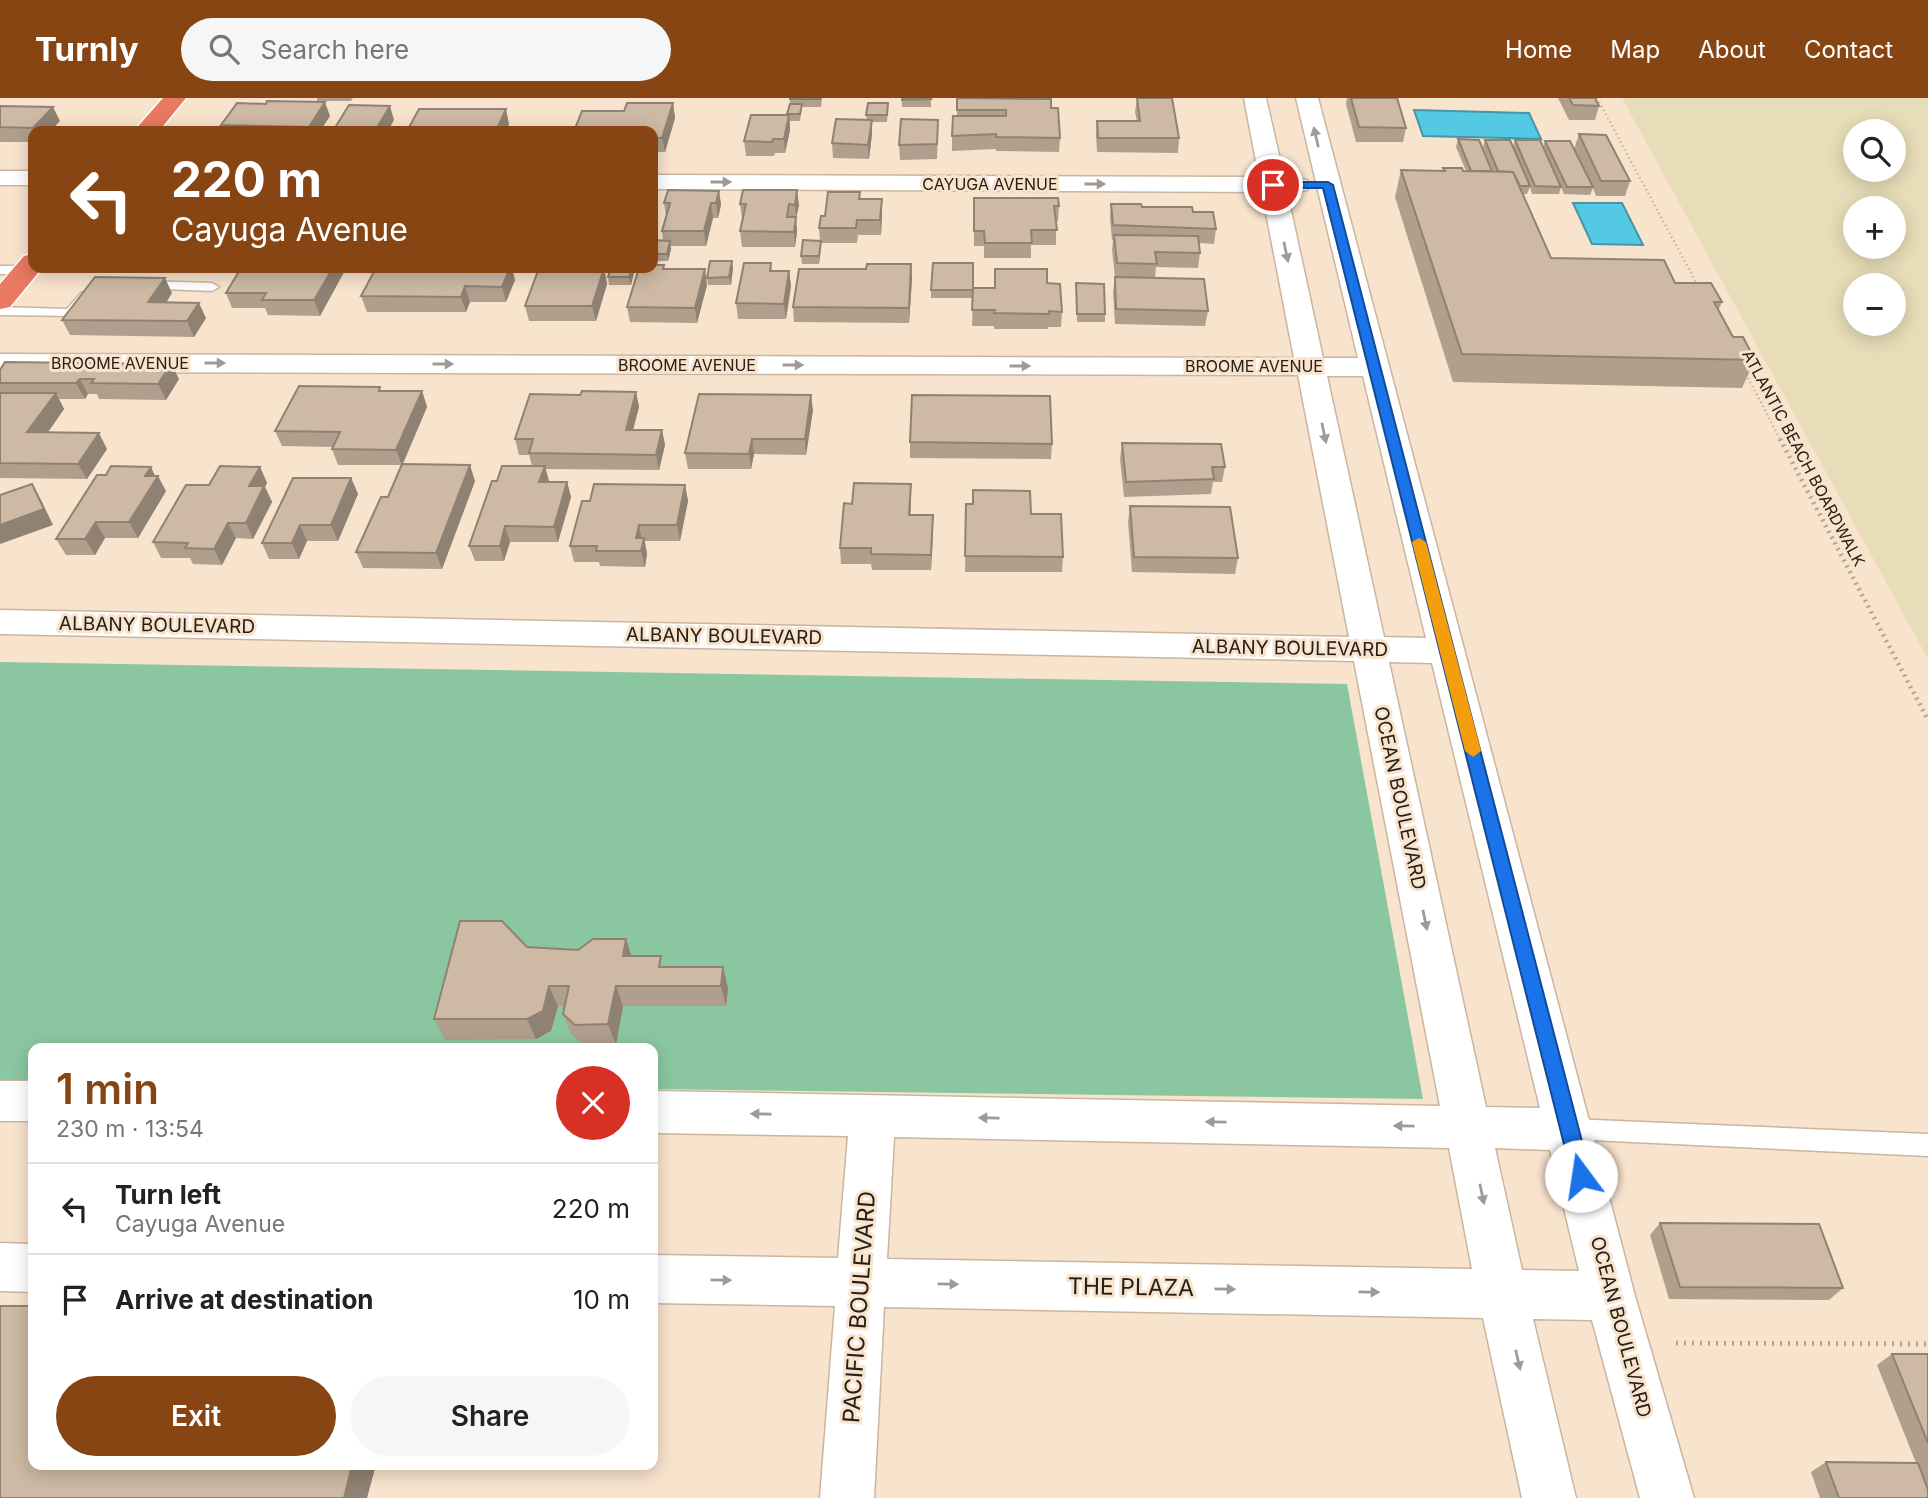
<!DOCTYPE html>
<meta charset="utf-8">
<style>
:root{--surface:#fff;--page:#f6f6f6;--text:#222;--muted:#767676;--line:#e0e0e0;--accent:#874513}
body{margin:0;font-family:Inter,sans-serif;background:var(--page);color:var(--text);height:100vh;display:flex;flex-direction:column;font-size:26px;white-space:nowrap}
*{box-sizing:border-box;margin:0}
p{font-size:23px;color:var(--muted)}
.icon{flex:none;width:38px;height:38px;fill:none;stroke:currentColor;stroke-width:2;stroke-linecap:round;stroke-linejoin:round}
.map{position:relative;flex:1;overflow:hidden}
.side{position:absolute;left:28px;top:945px;width:630px;height:427px;display:flex;flex-direction:column;background:var(--surface);border-radius:14px;box-shadow:0 4px 18px #0003}
.side>*{flex:none}
.guide{position:absolute;left:28px;top:28px;width:630px;height:147px;border-radius:14px;box-shadow:0 4px 18px #0003;background:#874513;color:#fff;overflow:hidden}
.buttons{position:absolute;left:1843px;top:21px;display:grid;gap:14px}
.buttons a{display:grid;place-items:center;width:63px;height:63px;border-radius:50%;background:var(--surface);box-shadow:0 4px 18px #0003;font-size:35px}
.pin{position:absolute;display:grid;place-items:center;width:60px;height:60px;color:#fff;margin:-30px;border:4px solid #fff;border-radius:50%;box-shadow:0 2px 7px #0007}
.me{position:absolute;width:77px;margin:-38px;rotate:346deg;stroke-linejoin:round;filter:drop-shadow(0 0 5px #0008)}
.turn{display:flex;align-items:center;gap:24px;height:147px;padding:0 28px;font-size:32px}
.turn .icon{width:91px;height:91px;stroke-width:2.5}
.turn b{display:block;font-size:49px;line-height:60px}
.round{display:grid;place-items:center;flex:none;width:74px;height:74px;border-radius:37px;background:var(--page)}
.headline{display:flex;align-items:center;justify-content:space-between;height:119px;padding:0 28px}
h1{font-size:42px;font-weight:600;line-height:52px;color:var(--accent)}
.action{display:flex;gap:14px;margin-top:auto;padding:14px 28px}
.action a{flex:1;height:80px;border-radius:42px;background:var(--accent);color:#fff;font-size:28px;font-weight:600;line-height:80px;text-align:center}
.action a+a{background:var(--page);color:var(--text)}
ul{padding:0;list-style:none}
li{display:flex;align-items:center;gap:21px;height:91px;padding:0 28px;border-top:2px solid var(--line)}
li div{flex:1}
li b{display:block;font-size:26px}
li em{font-style:normal}
header{display:flex;align-items:center;gap:42px;box-sizing:border-box;height:98px;padding:0 35px;background:var(--accent);color:#fff}
header strong{font-size:33px}
nav{display:flex;gap:38px;margin-inline-start:auto;font-size:24px}
.search{width:490px;height:63px;background:var(--page);display:flex;align-items:center;gap:18px;box-sizing:border-box;padding:0 24px;border-radius:38px;color:var(--muted);font-size:26px}
.map>svg:first-child{display:block}
.green{fill:#8ac7a1}
.sand{fill:#e7ddb8;fill-rule:evenodd}
.water{fill:#53c9e4;stroke:#4696a7;stroke-width:2}
.lines{fill:none;stroke-linecap:round;stroke-linejoin:round}
.lane-casing{stroke:#cab5a0;stroke-width:3}
.street-casing{stroke:#cab5a0;stroke-width:3}
.highway-casing{stroke:#fff;stroke-width:3}
.path-far2{stroke:#b5a493;stroke-width:2.5;stroke-dasharray:1 3.5;stroke-linecap:butt}
.path-far1{stroke:#b5a493;stroke-width:4.5;stroke-dasharray:2 4.5;stroke-linecap:butt}
.path{stroke:#b5a493;stroke-width:5;stroke-dasharray:2 6;stroke-linecap:butt}
.lane{fill:#fff;fill-rule:evenodd}
.street{fill:#fff;fill-rule:evenodd}
.highway{fill:#ea7962;fill-rule:evenodd}
.wall{fill:#b09f8d}
.shaded-wall{fill:#908273}
.building{fill:#cdb9a4;stroke:#908273;stroke-width:2}
.oneway{fill:#9e9b97}
.route{fill:#1a73e8;stroke:#114b97;stroke-width:2}
.slow{fill:#f59e0b}
.labels{text-anchor:middle;dominant-baseline:central;stroke-width:6;stroke-linejoin:round;paint-order:stroke}
.far-street-label{font-size:16px;fill:#282018;stroke:#f8e3cd}
.street-label{font-size:19px;fill:#282018;stroke:#f8e3cd}
.near-street-label{font-size:23px;fill:#282018;stroke:#f8e3cd}
</style>
<header>
<strong>Turnly</strong>
<div class="search"><svg class="icon" aria-label="search" viewBox="0 0 24 24"><circle cx="10" cy="10" r="6"/><path d="M15 15l6 6"/></svg>Search here</div>
<nav><a>Home</a><a>Map</a><a>About</a><a>Contact</a></nav>
</header>
<div class="map">
<svg width="1928" height="1400" viewBox="0 0 1928 1400">
<rect width="100%" height="100%" fill="#f8e3cd"/>
<path class="green" d="M0,564L1347,586L1423,1001L653,991V950H33V982H0Z"/>
<path class="sand" d="M1622,0H1928V561ZM1855,33H1894V72H1855ZM1855,110H1894V149H1855ZM1855,187H1894V226H1855Z"/>
<path class="water" d="M1414,12L1529,15L1541,41L1423,38Z
M1573,105H1622L1643,147L1592,146Z"/>
<g class="lines">
<defs>
<path id="lane" d="M0,168H26L33,172L26,176H0Z
M145,183L212,185L219,189L212,193L140,190L138,187Z
M86,194L93,198L76,218L0,217V209L67,211L81,195Z
M1570,1021L1928,1036V1058L1570,1041L1562,1038L1559,1031L1562,1024Z"/>
<path id="street" d="M1244,0H1266L1284,79L1307,82L1310,87L1307,92L1287,94L1323,260H1358L1296,0H1318L1588,1019L1593,1031L1592,1034L1635,1198L1694,1400H1640L1592,1222L1533,1221L1576,1400H1522L1483,1220L884,1209L874,1400H820L835,1208L653,1205V1157L838,1160L848,1038L653,1035V993L1440,1008L1354,563L0,536V512L1349,539L1298,277L0,274V256L1294,260L1262,94L653,91V77L1259,79ZM1327,278H1363L1426,540L1384,539ZM1389,564L1432,565L1540,1010L1486,1009ZM894,1039L1449,1050L1472,1171L887,1161ZM1495,1050L1550,1052L1579,1173L1522,1172Z
M0,73H33V87H0Z
M0,983H33V1023H0Z
M0,1145L33,1146V1194L0,1193Z"/>
<path id="highway" d="M163,0H186L159,33H134Z
M33,156V170H42L10,209L0,211V186L24,158Z"/>
</defs>
<use href="#lane" class="lane-casing"/>
<use href="#street" class="street-casing"/>
<use href="#highway" class="highway-casing"/>
<path class="path-far2" d="M1597,0L1698,188
M1746,276L1781,343"/>
<path class="path-far1" d="M1780,341L1928,622"/>
<path class="path" d="M1676,1245L1928,1246"/>
<use href="#lane" class="lane"/>
<use href="#street" class="street"/>
<use href="#highway" class="highway"/>
</g>
<path class="wall" d="M317,0H353L351,3H317Z
M790,0H822L821,9H802L800,23H790V32L785,55H775L774,58H746L744,43L788,17L790,6Z
M902,0L931,1V9H902Z
M957,0L1051,10L1060,40L1059,54L996,53V51L952,53V38L957,18Z
M1137,0L1179,40L1178,55L1097,54L1096,37L1097,23H1137L1135,14Z
M1347,0H1397L1406,30L1403,44H1356L1346,6Z
M1558,0H1595L1599,8L1595,22H1569Z
M673,5L675,20L665,54H653V33L624,13Z
M0,8L60,23L50,33H33V44H0Z
M888,12L887,24H872V36L869,61L833,60L832,45L867,22L866,17Z
M330,18L320,33H223L221,27Z
M1579,36L1630,83L1625,98H1596L1593,90L1590,97L1564,96L1561,89L1559,96H1532L1530,89L1527,96H1523L1551,160L1675,185L1722,204L1718,213L1733,239L1755,262L1742,290L1453,284L1395,99L1401,72L1442,73L1443,70L1466,73L1456,49L1458,41L1493,73L1483,49L1485,42L1513,49L1515,42L1543,50L1545,43L1574,51Z
M938,37L937,61L900,62L899,47Z
M719,93L721,107L718,120H713L706,148H670L671,151L668,163H653V142L663,143L662,133L666,118L664,105Z
M860,94V101L882,116L881,137H858L857,145H821L819,166H802L801,158L820,143L819,130L825,118Z
M974,100L1059,108L1058,123H1056V147H1031V160H984V148H974Z
M740,106L799,107L796,121L797,134L795,149H742L740,133L743,120H742Z
M1111,106L1193,114L1216,131L1214,146L1199,145L1200,155L1198,170L1156,169L1155,180L1208,213L1205,228L1115,226L1113,194L1115,179L1112,152L1113,142H1112L1110,121Z
M771,165L772,173H789L791,188L786,221H738L736,205Z
M911,166L912,181L909,225L794,224L793,209L866,171Z
M604,170L607,186L596,223H529L525,208Z
M635,170L631,187H609L608,179Z
M733,170L731,187H708L707,180Z
M665,171L707,187L697,225L630,224L627,209Z
M344,174L320,218L268,217L265,210H232L226,195Z
M515,182L506,204H470L466,214H367L361,198Z
M1047,185L1062,214L1061,229H1048V231H994V228H972L973,200H931V192L994,190Z
M1076,185L1105,216V224H1077Z
M172,195L166,205L206,220L194,239L70,237L62,222Z
M171,266L179,281L166,302L99,301L97,296H88L85,301H59L64,311L48,334L107,351L87,381L0,380V272Z
M382,293H422L427,309L403,366L475,383L442,471L363,470L356,454L388,399L401,367H338L332,351L333,349L282,348L275,333Z
M636,294L639,309L633,332H662L665,347L659,372L545,371L549,384H567L571,399L558,444H510L504,463H475L469,448L497,383L532,368L529,357H519L515,341L580,297Z
M813,312L806,357L754,356L751,371H688L685,355Z
M910,344L1052,346L1051,361L910,360Z
M1122,345L1225,369L1222,384H1213L1211,396L1124,399L1120,361Z
M260,369L267,385L265,389L272,404L253,441L236,440L222,467L193,466L190,460H161L153,444L209,387Z
M155,378L166,393L138,440H105L95,457H66L56,441Z
M351,380L358,396L338,443H307L299,461H269L262,445Z
M911,386L910,417H933L931,472H872L871,466H841L840,450L852,406Z
M685,387L688,403L680,443H645L647,456L645,469L600,468L599,464H574L570,448L590,403Z
M966,406L1031,416L1063,459L1062,474H965Z
M1130,408L1238,460L1235,476L1132,474L1128,424Z
M626,841L631,858L663,869H723L728,890L726,908H623L616,947H583L571,936L563,916L565,909L558,908L551,933L536,941L445,942L434,921L527,849L578,852Z
M1660,1125L1843,1190L1829,1202L1669,1201L1650,1137Z
M1892,1256H1928V1400H1820L1811,1374L1826,1364L1916,1365L1877,1267Z"/>
<path class="shaded-wall" d="M325,4L330,18L320,33H310L309,29Z
M673,5L675,20L665,54L662,40Z
M390,8L394,22L388,33H375Z
M53,9L60,23L50,33H35L33,30Z
M506,11L509,26L506,33H496Z
M789,17L790,32L785,55L784,41Z
M872,22V36L869,61L868,47Z
M797,92L799,107L796,121L797,134L795,149L794,134L796,120L795,107Z
M719,93L721,107L718,120L716,105Z
M882,101V116L881,137L880,122Z
M711,105L713,120L706,148L704,133Z
M670,143L671,151L668,163L667,156Z
M821,143V150L819,166V158Z
M732,163L733,170L731,187L729,179Z
M911,166L912,181L909,225V210Z
M333,170H343L344,174L320,218L314,202Z
M510,170H512L515,182L506,204L502,189Z
M604,170L607,186L596,223L592,208Z
M632,170H635L631,187L629,179Z
M705,171L707,187L697,225L695,210Z
M789,173L791,188L786,221L784,206Z
M165,180L172,195L156,220L148,204Z
M465,188L470,204L466,214L461,199Z
M199,205L206,220L194,239L187,223Z
M171,266L179,281L166,302L158,286Z
M80,281L88,296L85,301L76,285Z
M422,293L427,309L402,367L396,352Z
M636,294L639,309L629,347L626,332Z
M56,295L64,311L37,350L27,334Z
M811,297L813,312L806,357L805,341Z
M662,332L665,347L659,372L656,357Z
M99,335L107,351L87,381L78,366Z
M752,341L754,356L751,371L749,356Z
M470,367L475,383L442,471L436,455Z
M545,368L549,383L539,384Z
M151,369L156,380L158,378L166,393L138,440L129,424L145,378Z
M260,369L267,385L265,389L272,404L253,441L246,425L249,388Z
M351,380L358,396L338,443L331,427Z
M567,384L571,399L558,444L554,429Z
M32,386L41,402L53,427L0,446V427Z
M911,386V401L910,433L909,417Z
M685,387L688,403L680,443L677,427Z
M933,417V432L931,472V457Z
M96,424L105,440L95,457L85,441Z
M228,425L236,440L222,467L214,451Z
M300,427L307,443L299,461L292,445Z
M639,427L642,443L636,440Z
M505,428L510,444L504,463L500,448Z
M644,440L647,456L645,469L641,453Z
M626,841L633,862L623,858Z
M723,869L728,890L726,908L721,888Z
M549,888L558,908L551,933L536,941L527,921Z
M616,888L623,908L616,947L608,926Z
M352,1367H376L367,1400H344Z"/>
<path class="building" d="M790,0H821L820,1H790Z
M902,0H930L931,1L902,2Z
M957,0L1051,1V10H1058L1060,40L996,39V36L952,38L953,18H1006V12H957Z
M1137,0H1172L1179,40H1098L1097,23H1140Z
M1351,0H1397L1406,30L1359,29Z
M1569,0H1595L1599,8L1573,7Z
M267,3L325,4L309,29L221,27L237,5L266,6Z
M627,5H673L662,40H653V33H574L582,13H624Z
M868,5H888L887,17H866Z
M790,6H802L800,16H787Z
M349,7L390,8L375,33H333Z
M0,8L53,9L33,30L0,29Z
M419,11H506L496,33H407Z
M751,17H789L784,41H773L772,44L744,43Z
M836,21L872,22L868,47L832,45Z
M901,21L938,22L937,46L899,47Z
M1579,36L1606,37L1630,83H1601Z
M1458,41L1479,42L1492,73H1471Z
M1485,42H1510L1530,88H1520L1513,74L1498,73Z
M1515,42H1540L1561,89L1535,88Z
M1545,43H1570L1593,89H1567Z
M1443,70H1462L1463,73L1513,74L1551,160L1664,162L1675,185H1711L1722,204H1714L1733,239H1743L1755,262L1462,256L1401,72L1445,73Z
M668,92L719,93L716,105H711L704,133H662L670,105H664Z
M743,92H797L795,107L789,106L787,119H796L794,134L740,133L746,106H740Z
M828,94H860L859,101H882L880,122H857L856,130H819L821,118H825Z
M974,100H1058L1059,108H1054L1057,132H1031L1032,145H985L984,133H974Z
M1111,106H1141L1142,109H1192L1193,114H1213L1216,131L1113,127Z
M1114,137L1198,138L1200,155L1155,154L1157,166L1117,165Z
M653,142L670,143L667,156H653Z
M803,142L821,143L819,158H801Z
M710,163H732L729,179L707,180Z
M744,165H771L770,173H789L784,206L736,205Z
M933,165H973V192H931Z
M867,166H911L909,210L793,209L799,171H866Z
M653,167H664L663,171H705L695,210L627,209L639,170H653Z
M241,170H333L314,202H262L266,195H226Z
M376,170H510L502,189L465,188L461,199L361,198Z
M539,170H604L592,208H525Z
M611,170H632L629,179H608Z
M995,171H1047V185L1060,186L1062,214L1049,213V216L994,215L995,212H972L973,190H995Z
M95,179L165,180L148,204L199,205L187,223L62,222Z
M1115,179L1204,181L1208,213L1116,211Z
M1076,185L1104,186L1105,216H1077Z
M5,264L171,266L158,286L91,285L94,281H80L76,285H0V272Z
M299,288L380,289L379,293H422L396,352L332,351L340,334L275,333Z
M582,293L636,294L626,332H662L656,357L529,355L533,341H515L530,296L580,297Z
M0,295H56L27,334L99,335L78,366L0,365Z
M699,296L811,297L805,341H752L749,356L685,355Z
M912,297L1050,298L1052,346L910,344Z
M1122,345L1221,346L1225,369H1212L1214,381L1126,384Z
M402,366L470,367L436,455L356,454L381,399H388Z
M111,368L151,369L145,378H158L129,424H96L85,441H56L97,377H106Z
M220,368L260,369L249,388H264L246,425H228L214,451L185,450L188,445L153,444L186,387H209Z
M502,368H545L539,384H567L554,429L505,428L500,448H469L492,383H497Z
M293,380H351L331,427H300L292,445H262Z
M854,385L911,386L909,417H933L931,457L871,456V450H840L844,405L852,406Z
M32,386L44,411L0,427V397Z
M594,386L685,387L677,427H639L636,440H644L641,453H596L597,448H570L582,403H590Z
M973,392L1030,393L1031,416H1061L1063,459L965,458L966,406H973Z
M1130,408L1230,409L1238,460L1134,459Z
M460,823H502L527,849L578,852L593,841H626L623,858H661L659,869H723L721,888H616L608,926L575,927L563,916L569,888H549L543,913L527,921H434Z
M1660,1125L1819,1126L1843,1190L1680,1189Z
M0,1208H33V1367H352L344,1400H0Z
M1892,1256H1928V1345Z
M1826,1364L1918,1365L1928,1392V1400H1839Z"/>
<defs><path id="oneway-solid" d="M-6-.8H1V-3.2L6.5 0L1 3.2V.8H-6Z" transform="scale(1.75)"/></defs>
<g class="oneway">
<use href="#oneway-solid" transform="translate(1316 39) rotate(-103)"/>
<use href="#oneway-solid" transform="translate(721 84)"/>
<use href="#oneway-solid" transform="translate(1095 86)"/>
<use href="#oneway-solid" transform="translate(1286 154) rotate(78)"/>
<use href="#oneway-solid" transform="translate(215 265)"/>
<use href="#oneway-solid" transform="translate(443 266)"/>
<use href="#oneway-solid" transform="translate(793 267)"/>
<use href="#oneway-solid" transform="translate(1020 268)"/>
<use href="#oneway-solid" transform="translate(1324 335) rotate(78)"/>
<use href="#oneway-solid" transform="translate(1425 822) rotate(78)"/>
<use href="#oneway-solid" transform="translate(761 1016) rotate(-179)"/>
<use href="#oneway-solid" transform="translate(989 1020) rotate(-179)"/>
<use href="#oneway-solid" transform="translate(1216 1024) rotate(-179)"/>
<use href="#oneway-solid" transform="translate(1404 1028) rotate(-179)"/>
<use href="#oneway-solid" transform="translate(1482 1096) rotate(78)"/>
<use href="#oneway-solid" transform="translate(721 1182) rotate(1)"/>
<use href="#oneway-solid" transform="translate(948 1186) rotate(1)"/>
<use href="#oneway-solid" transform="translate(1225 1191) rotate(1)"/>
<use href="#oneway-solid" transform="translate(1369 1194) rotate(1)"/>
<use href="#oneway-solid" transform="translate(1518 1262) rotate(77)"/>
</g>
<path class="route" d="M1328,84L1333,87L1591,1078L1588,1085L1581,1087L1575,1085L1572,1078L1323,90H1273L1267,87L1273,84Z"/>
<path class="slow" d="M1419,440L1426,444L1481,653L1473,659L1465,653L1412,444Z"/>
<g class="labels">
<g class="far-street-label">
<text x="990" y="86">CAYUGA AVENUE</text>
<text x="120" y="265">BROOME AVENUE</text>
<text x="687" y="267">BROOME AVENUE</text>
<text x="1254" y="268">BROOME AVENUE</text>
<text transform="translate(1804 360) rotate(62)">ATLANTIC BEACH BOARDWALK</text>
</g>
<g class="street-label">
<text transform="translate(157 527) rotate(1)">ALBANY BOULEVARD</text>
<text transform="translate(724 538) rotate(1)">ALBANY BOULEVARD</text>
<text transform="translate(1290 550) rotate(1)">ALBANY BOULEVARD</text>
<text transform="translate(1400 700) rotate(78)">OCEAN BOULEVARD</text>
<text transform="translate(1621 1229) rotate(75)">OCEAN BOULEVARD</text>
</g>
<g class="near-street-label">
<text transform="translate(1131 1189) rotate(1)">THE PLAZA</text>
<text transform="translate(859 1209) rotate(-86)">PACIFIC BOULEVARD</text>
</g>
</g>
</svg>
<div class="buttons">
<a><svg class="icon" aria-label="search" viewBox="0 0 24 24"><circle cx="10" cy="10" r="6"/><path d="M15 15l6 6"/></svg></a>
<a>+</a>
<a>−</a>
</div>
<div class="pin" style="left:1273px;top:87px;background:#d93025"><svg class="icon" aria-label="arrive" viewBox="0 0 24 24"><path d="M6 21V4h12l-3 4 3 4H6"/></svg></div>
<svg class="me" style="left:1581px;top:1078px" viewBox="-20 -20 40 40"><circle r="19" fill="#fff"/><path d="M0-13L10 11 0 6-10 11z" fill="#1a73e8"/></svg>
<div class="guide">
<div class="turn"><svg class="icon" aria-label="left" viewBox="0 0 24 24"><path d="M17 20v-9H6M10 6l-5 5 5 5"/></svg><div><b>220 m</b>Cayuga Avenue</div></div>
</div>
<section class="side">
<div class="headline"><div><h1>1 min</h1><p>230 m · 13:54</p></div><a class="round" style="background:#d93025;color:#fff"><svg class="icon" aria-label="close" viewBox="0 0 24 24"><path d="M6 6l12 12M18 6L6 18"/></svg></a></div>
<ul>
<li><svg class="icon" aria-label="left" viewBox="0 0 24 24"><path d="M17 20v-9H6M10 6l-5 5 5 5"/></svg><div><b>Turn left</b><p>Cayuga Avenue</p></div><em>220 m</em></li>
<li><svg class="icon" aria-label="arrive" viewBox="0 0 24 24"><path d="M6 21V4h12l-3 4 3 4H6"/></svg><div><b>Arrive at destination</b></div><em>10 m</em></li>
</ul>
<div class="action"><a>Exit</a><a>Share</a></div>
</section>
</div>
